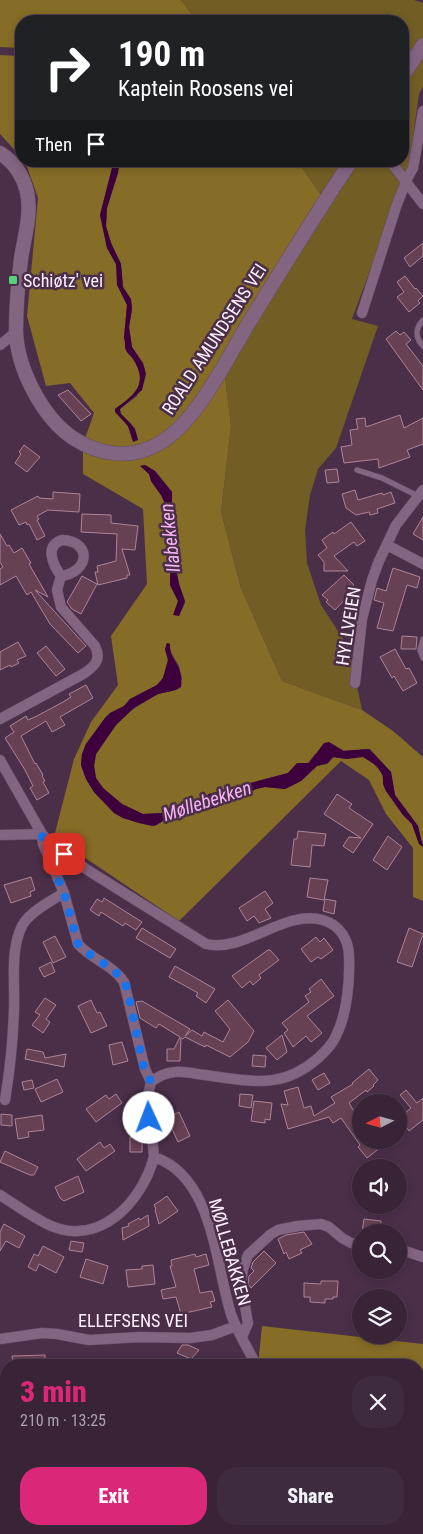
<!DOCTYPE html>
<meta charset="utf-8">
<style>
:root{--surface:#382337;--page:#3f2b3f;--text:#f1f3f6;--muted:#aba4ad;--line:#524052;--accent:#db2777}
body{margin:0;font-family:"Roboto Condensed",sans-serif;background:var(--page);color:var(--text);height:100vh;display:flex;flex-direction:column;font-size:19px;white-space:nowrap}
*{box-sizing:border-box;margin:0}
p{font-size:16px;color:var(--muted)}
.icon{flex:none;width:28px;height:28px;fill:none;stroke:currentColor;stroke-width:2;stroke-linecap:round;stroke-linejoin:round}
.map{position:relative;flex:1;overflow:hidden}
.details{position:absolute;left:0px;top:1359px;width:424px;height:176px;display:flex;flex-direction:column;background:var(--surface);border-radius:20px 20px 0 0;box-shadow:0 2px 8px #0003,0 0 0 1px var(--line)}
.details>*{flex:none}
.top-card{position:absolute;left:15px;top:15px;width:394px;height:152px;border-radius:20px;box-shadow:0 2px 8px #0003,0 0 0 1px var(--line);background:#202124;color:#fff;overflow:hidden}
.needle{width:32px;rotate:264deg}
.buttons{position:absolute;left:352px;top:1094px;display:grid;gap:10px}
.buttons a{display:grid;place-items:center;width:55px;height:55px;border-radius:50%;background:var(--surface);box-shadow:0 2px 8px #0003,0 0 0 1px var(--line);font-size:25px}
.pin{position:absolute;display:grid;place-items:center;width:42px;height:42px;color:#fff;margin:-21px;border-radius:10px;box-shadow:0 2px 8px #0006}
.me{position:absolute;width:55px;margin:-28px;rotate:358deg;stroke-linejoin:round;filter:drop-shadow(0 0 4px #0008)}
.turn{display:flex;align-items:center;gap:18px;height:105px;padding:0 20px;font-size:22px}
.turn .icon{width:65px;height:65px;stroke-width:2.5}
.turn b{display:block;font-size:35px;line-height:42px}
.then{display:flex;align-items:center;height:48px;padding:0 20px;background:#0003;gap:10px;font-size:19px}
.round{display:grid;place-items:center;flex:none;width:52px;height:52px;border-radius:20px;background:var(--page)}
.overview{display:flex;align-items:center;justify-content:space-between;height:85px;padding:0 20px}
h1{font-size:30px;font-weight:800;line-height:38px;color:var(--accent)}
.button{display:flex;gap:10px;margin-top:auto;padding:10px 20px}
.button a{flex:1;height:58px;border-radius:20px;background:var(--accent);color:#fff;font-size:20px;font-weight:800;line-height:58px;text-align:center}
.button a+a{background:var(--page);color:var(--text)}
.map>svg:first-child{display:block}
.green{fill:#725d24}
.forest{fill:#856c27;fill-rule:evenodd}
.water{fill:#3d003d}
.building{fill:#664154;stroke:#ad8497}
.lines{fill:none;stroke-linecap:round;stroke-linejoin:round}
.lane-casing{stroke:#654e64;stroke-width:6}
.street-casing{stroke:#654e64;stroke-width:11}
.secondary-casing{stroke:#654e64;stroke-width:15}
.lane{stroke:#836481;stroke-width:5}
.street{stroke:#836481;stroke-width:10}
.secondary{stroke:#836481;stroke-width:14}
.route{stroke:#1a73e8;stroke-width:9;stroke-dasharray:0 16.2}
.poi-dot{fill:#52d673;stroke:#4b2f49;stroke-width:2}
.labels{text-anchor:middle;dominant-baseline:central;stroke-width:5;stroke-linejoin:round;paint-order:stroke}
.poi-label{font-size:18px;fill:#fdeffc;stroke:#4b2f49;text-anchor:start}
.street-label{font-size:18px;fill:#fdeffc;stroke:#4b2f49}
.water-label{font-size:19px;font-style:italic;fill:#f8b3f4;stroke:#4b2f49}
</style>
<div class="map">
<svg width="423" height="1534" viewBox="0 0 423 1534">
<rect width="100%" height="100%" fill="#4b2f49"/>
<path class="green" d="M181,0H414L423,3V87L419,94L409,165L352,319L378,326L336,448L318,469L310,495L305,530L307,563L321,605L349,648L362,710L282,681L241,588L221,512L231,426L224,368L326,202L297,161H402V21H197Z"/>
<path class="forest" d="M0,0H181L197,21H21V48L0,47Z
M0,55L21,56V157L0,134Z
M25,161H111L112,168L100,215L107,248L116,264L121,291L127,305L124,338C126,343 124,346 126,350C127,353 131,356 133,358C149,383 135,395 115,409L138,440L135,428L122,415L120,409L137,396L145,369L132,347L129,327L132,309L131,300L123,287L121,264L111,243L106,226L107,208L119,168V161H297L326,202L224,368L231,426L221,512L241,588L282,681L362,710L393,731L423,757V843L421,840L418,826L395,795L391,772L370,749C351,750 334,751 315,754L308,763C298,763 296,767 288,773L209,794L196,803L185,804L162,813L143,814L122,804L103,788L96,778L94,766L96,754L116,725L130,711L158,694L176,690L182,679L179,666L170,651V644L167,643L165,649L168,660L163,678L157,685L130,699L124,706L110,713L105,718L86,744L82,754L81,765L86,779L94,792L114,813L123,818L139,823L152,826L157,825L163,821L217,807L256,789L265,787L285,789L301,781L317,766L327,764L334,757L347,759L358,756L366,758L372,762L382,773L384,787L386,791L403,815L412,824L419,844L423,847V901L413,897V848L386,814L369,780L341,761L179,921L54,837L74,759L91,722L118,685L111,636L147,584L143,509L83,474V444L94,413L70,383L46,386L27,316L38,198ZM145,465L155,471L172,492V521L177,531L175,563L179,584L185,603L179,616L175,610L178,601L170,585L171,536L166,520L167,508L161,495L151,481L149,474L141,466Z
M262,1326L423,1344V1534H0V1467L6,1460V1529H418V1365H258Z"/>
<path class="water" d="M111,161H119L118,173L107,208L106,226L111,243L121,264L123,287L131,299L132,309L129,327L132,347L143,363L146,374L142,390L120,409V413C130,423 135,426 138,440L133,442L128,426L115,412V409C135,395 149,384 133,359C131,356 127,353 126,350C124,346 126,343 124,338L127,305L117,285L116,264L107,248L100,215L112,168Z
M145,465L155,471L172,492V521L177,535L175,563L179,584L185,601L179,616L173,615L178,601L170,585L171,536L166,524L167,508L161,495L151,481L149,474L140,466Z
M167,643L170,644C169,660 184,665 181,687L176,690L158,694L135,707L116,725L96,754L94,766L96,778L103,788L122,804L143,814L162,813L185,804L196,803L209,794L288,773L297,763H309L324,743L329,742L344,751L369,749L391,772L395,795L418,826L423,847L419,844L412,824L403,815L386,791L383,784V776L377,766L363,757L347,759L332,757L328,763L317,766L301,781L285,789L265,787L256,789L217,807L163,821L154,826L139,823L123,818L114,813L94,792L86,779L81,765L82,754L86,744L105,718L110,713L124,706L130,699L157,685L163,678L168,660L165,649Z"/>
<path class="building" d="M423,243V256L410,267L404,258Z
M405,276L415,289L416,288L423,296L418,301L420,303L409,312L397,297L404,292L397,282Z
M396,331L400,335L404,332L411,340L406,344L423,366V390L386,339Z
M68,390L91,414L81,421L58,395Z
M400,415L404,428L423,418V444L407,450L410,457L379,468L378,459L344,463L341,447L352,445L350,430L358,429L356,419L365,418L366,427Z
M24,445L40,457L27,472L15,463L21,454L19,452Z
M337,469L339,482L327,483L325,470Z
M355,490L358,500L382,493L383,495L391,492L395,503L377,509L378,513L370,515L369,512L356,515L346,508L342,494Z
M53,492L80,494L79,512L48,510L37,516L39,519L37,520L45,536L37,540L29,524L27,525L26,522L19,525L11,510L38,496L39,498L53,499Z
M82,514L111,515V523L138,526L135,550L122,549L130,575H127V578L98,585L95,572H98L97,566L116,561L117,534L81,532Z
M423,517V540L413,534Z
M351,522L365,541L357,546L354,542L334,556L348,571H324V562L318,555L327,548L322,540L333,532L334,534Z
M0,534L7,546L9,545L14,553L22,548L31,563L29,564L48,597L35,590L86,646L78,653L50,624L31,592L27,595L16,576L0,585V569L3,567L0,562Z
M393,568L420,577L417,588L407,585L393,631L377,628L384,603L374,600L377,588L386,591Z
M344,575L354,585L348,590L351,593L335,610L326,602L328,600L322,595Z
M82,576L97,584L81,614L72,609L67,602Z
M402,636L417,637L416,649H401Z
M18,642L26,656L17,660L19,663L11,667L10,665L0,670V652Z
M46,646L65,669L56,676L37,653Z
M395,649L406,669L409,668L417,683L403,691L394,676L392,678L380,657Z
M86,685L93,698L60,717L65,725L52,732L46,721L21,736L35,764L36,763L43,775L42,776L45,781L43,782L49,793L37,800L30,788L33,786L25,770L5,738L14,732L10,726L26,716L28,720L37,716L63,702L71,697L69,694Z
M337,794L352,804L349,808L373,824L353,853L343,846L349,837L361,838L324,814Z
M298,831L326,834L324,846L312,845L310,867L291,865L294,839H297Z
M388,836L402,847L387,870L373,860Z
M31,877L35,890L30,892L31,896L11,903L4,885Z
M310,878L328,880L324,900L307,897Z
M265,891L273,903L265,909L271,918L259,923L254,916L247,921L239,908Z
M104,898L142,922L136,930L125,923L123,926L101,912L99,916L90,910L97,899L102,902Z
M325,899L336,901L334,914L323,911Z
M142,928L176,949L170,958L136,938Z
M409,928L423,934L412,967L397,962Z
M55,936L66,957L53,963L43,942Z
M316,937L320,942L324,938L333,950L321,959L318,957L311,962L301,949Z
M268,950H270L279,960L259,975L261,978L253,985L250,981L242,988L232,976Z
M51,962L55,972L44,977L39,968Z
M175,966L215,989L206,1003L196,996L198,993L169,977Z
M321,979L334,996L307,1016L322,1033L311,1042L306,1036L293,1047L284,1033L288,1030L282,1023L309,1002L305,996L311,992L309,989Z
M45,998L56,1005L46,1019L50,1022L43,1033L32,1025L40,1015L35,1012Z
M91,1000L97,1013L100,1012L107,1026L91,1033L78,1006Z
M228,1000L254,1031L248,1042L230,1057L206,1045L205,1047L185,1037L183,1039L181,1038L180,1061H167V1049H174L180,1037L159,1024L156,1028L140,1018L136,1002L142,1001L190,1029L185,1036L192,1030L202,1036L204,1032L223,1042L230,1029L215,1011Z
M282,1035L287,1052L277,1060L266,1048Z
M122,1042L128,1061L113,1065L109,1045Z
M27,1049L43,1052L45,1058L66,1054L64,1067L25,1059Z
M253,1055L266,1056L265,1067L252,1066Z
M369,1069L378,1080L373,1085L374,1086L367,1092L366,1090L349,1103L361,1123V1140H390L367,1158L358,1147L360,1145L341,1118L333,1123L329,1117L288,1129L281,1104L288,1105L284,1091L298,1087L304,1108L311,1106L314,1116L335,1103L331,1097L353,1084L352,1083Z
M324,1073L330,1083L318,1090L312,1080Z
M57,1079L63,1092L41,1102L35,1089Z
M32,1080L34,1088L24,1090L22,1082Z
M406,1090L417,1103L423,1098V1120L409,1131L407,1128L404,1130L399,1124V1118L411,1108L400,1095Z
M116,1094L122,1103L96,1122L86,1109L106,1095L109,1099Z
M240,1094L253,1095L251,1108L239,1106Z
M254,1101L272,1103L270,1120L265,1119V1123L251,1121Z
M179,1112L190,1136L178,1142L167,1118Z
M1,1114L12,1115V1126L1,1125Z
M42,1115L44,1130L28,1132L29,1137L18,1139L15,1119Z
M142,1136V1152H130V1137Z
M100,1142L104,1148L110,1144L115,1151L86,1171L77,1159Z
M5,1151L38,1167L34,1175H30L0,1162Z
M78,1176L84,1192L64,1201L60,1198L55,1187Z
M167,1196L178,1211L159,1224L155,1210L156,1209L154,1205Z
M148,1215L149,1226L123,1240L122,1228L129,1226L128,1224L139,1218L140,1220Z
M364,1219L381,1221L380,1232H362Z
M4,1224L25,1236L19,1248L6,1241L0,1251V1232Z
M304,1232L312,1244L300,1250L302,1253L289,1259L286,1252L284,1254L278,1239L286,1235Z
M71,1241L84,1243L82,1252L69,1250Z
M43,1246L64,1257L56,1273L39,1264L36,1271L28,1267L34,1254L38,1256Z
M264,1251L276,1263L251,1288L248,1284L249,1276L254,1271L251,1268L253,1262Z
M195,1254L196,1257L206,1254L209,1265L194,1269L200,1293L212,1291L215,1301L210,1302L212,1307L181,1314L176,1297L163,1299L161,1290L176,1287L170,1266H172L171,1260Z
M86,1259L108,1266L103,1284L80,1277Z
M153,1265L155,1284L128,1287L126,1270L142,1269V1266Z
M321,1281H338L337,1297H333V1299H325V1303L310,1302V1297H304V1283L321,1284Z
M182,1345H188L199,1350L191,1359L177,1353Z
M45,1355V1364L13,1365L12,1356Z"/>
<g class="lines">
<defs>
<path id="lane" d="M423,320C415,328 415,338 423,346
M357,470L382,478L418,496
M423,639L420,650L423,658"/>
<path id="street" d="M390,161L423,204
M362,313L396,207L406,181L413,168L423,111
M0,345L16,332
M62,540C92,541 90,572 61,576C53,565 44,546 62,540Z
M387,545L423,564
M355,683L362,619L372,580L379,561L396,525L423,490
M0,719L83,674C94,667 102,660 95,646L61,607L57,590L61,576
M0,760L42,834L43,844L64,893L78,944C91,959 113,965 124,982L145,1069L151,1082L148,1095L154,1157C213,1176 215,1263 231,1314C237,1332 248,1348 256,1365
M0,835L42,834L51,844L89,871L206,944C245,953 284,909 323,920C340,925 349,940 349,957C350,981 347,1014 336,1036C332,1045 325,1052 317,1059C304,1070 290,1078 273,1080C251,1083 227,1078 205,1075C195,1074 185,1071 175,1072C166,1073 158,1076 151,1082
M5,1100C10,1070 13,1040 14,1009C15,982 10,950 22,926C28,913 52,900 64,893
M0,1195C16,1205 32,1217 49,1225C99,1248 142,1202 154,1157
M399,1249L423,1257
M242,1337L248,1323L241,1284L243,1269L248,1255L271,1234L278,1230L298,1226L321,1224L329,1227L342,1238L351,1243L361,1244
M0,1339L42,1333L57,1334L89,1340L140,1337L190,1338L212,1335L236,1326
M418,1397L423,1386
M383,1529L386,1534"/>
<path id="secondary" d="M402,77L423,45
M0,153C14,162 23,175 27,192C32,214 24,238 21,259C18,283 16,308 16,331C17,368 42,417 73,438C99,455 130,460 158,444C197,423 227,358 250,321C283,267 316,214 351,161"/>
</defs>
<use href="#lane" class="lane-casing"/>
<use href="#street" class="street-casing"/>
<use href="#secondary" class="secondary-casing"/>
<use href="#lane" class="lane"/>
<use href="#street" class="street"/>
<use href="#secondary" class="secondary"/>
</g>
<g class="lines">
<path class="route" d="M64,854L42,834L43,844L64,893L78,944C93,961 118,966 127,988L144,1069L151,1082L148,1095L149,1118"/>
</g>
<rect class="poi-dot" x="8" y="275" width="10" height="10" rx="2.5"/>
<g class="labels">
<g class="poi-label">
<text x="23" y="280">Schiøtz' vei</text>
</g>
<g class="street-label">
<text transform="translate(214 339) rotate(-57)">ROALD AMUNDSENS VEI</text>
<text transform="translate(348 626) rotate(-81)">HYLLVEIEN</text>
<text transform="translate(230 1252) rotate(74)">MØLLEBAKKEN</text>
<text x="133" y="1320">ELLEFSENS VEI</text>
</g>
<g class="water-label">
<text transform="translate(170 538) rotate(-96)">Ilabekken</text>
<text transform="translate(207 801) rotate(-18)">Møllebekken</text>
</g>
</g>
</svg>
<div class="buttons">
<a><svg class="needle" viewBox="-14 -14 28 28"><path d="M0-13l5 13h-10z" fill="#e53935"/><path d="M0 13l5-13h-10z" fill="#aba4ad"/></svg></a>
<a><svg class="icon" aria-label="sound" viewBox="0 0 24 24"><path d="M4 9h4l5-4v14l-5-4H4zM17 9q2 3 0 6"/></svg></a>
<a><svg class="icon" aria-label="search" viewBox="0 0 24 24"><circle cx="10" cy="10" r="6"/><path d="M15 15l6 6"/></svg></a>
<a><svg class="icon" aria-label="layers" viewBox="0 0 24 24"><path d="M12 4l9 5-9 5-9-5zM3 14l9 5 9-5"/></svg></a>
</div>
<div class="pin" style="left:64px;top:854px;background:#d93025"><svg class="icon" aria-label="arrive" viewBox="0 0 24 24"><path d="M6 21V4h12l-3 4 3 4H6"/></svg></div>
<svg class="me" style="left:149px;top:1118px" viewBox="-20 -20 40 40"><circle r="19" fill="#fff"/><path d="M0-13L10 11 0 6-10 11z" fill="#1a73e8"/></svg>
<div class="top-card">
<div class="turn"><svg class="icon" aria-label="right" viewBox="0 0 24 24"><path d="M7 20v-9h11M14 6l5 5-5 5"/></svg><div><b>190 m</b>Kaptein Roosens vei</div></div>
<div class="then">Then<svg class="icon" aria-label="arrive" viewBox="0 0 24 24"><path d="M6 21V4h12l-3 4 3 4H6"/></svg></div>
</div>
<section class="details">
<div class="overview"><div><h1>3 min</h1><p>210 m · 13:25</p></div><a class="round"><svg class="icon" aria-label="close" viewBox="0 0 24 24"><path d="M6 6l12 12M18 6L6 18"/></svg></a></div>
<div class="button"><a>Exit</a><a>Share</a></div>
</section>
</div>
